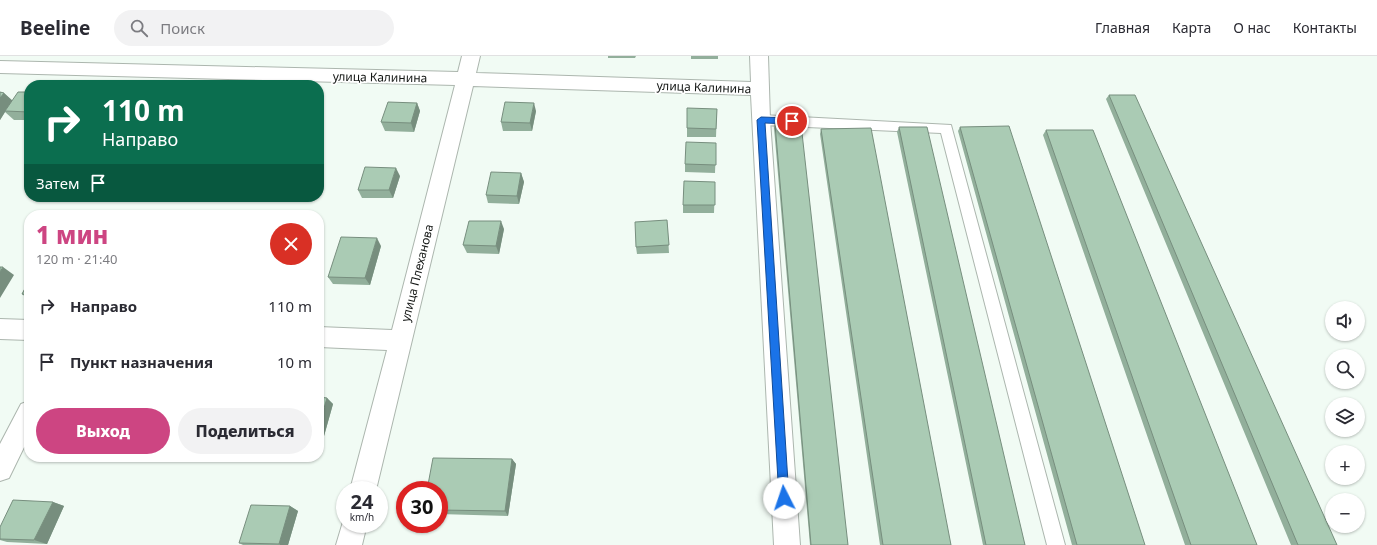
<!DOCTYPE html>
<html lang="ru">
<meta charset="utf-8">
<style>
:root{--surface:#fff;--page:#f2f2f3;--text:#2b2b33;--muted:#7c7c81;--line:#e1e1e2;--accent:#cd4582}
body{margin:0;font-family:"Noto Sans",sans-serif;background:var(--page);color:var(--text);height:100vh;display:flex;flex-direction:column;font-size:15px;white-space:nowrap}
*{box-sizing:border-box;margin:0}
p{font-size:13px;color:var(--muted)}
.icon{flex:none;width:22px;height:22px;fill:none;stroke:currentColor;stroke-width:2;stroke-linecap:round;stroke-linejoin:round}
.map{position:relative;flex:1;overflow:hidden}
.drawer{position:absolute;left:24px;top:154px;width:300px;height:252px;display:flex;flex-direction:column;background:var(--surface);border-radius:16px;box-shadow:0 1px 3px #0004}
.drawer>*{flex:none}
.top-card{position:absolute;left:24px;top:24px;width:300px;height:122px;border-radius:16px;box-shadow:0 1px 3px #0004;background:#0b6e4f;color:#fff;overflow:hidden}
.buttons{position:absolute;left:1325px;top:245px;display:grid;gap:8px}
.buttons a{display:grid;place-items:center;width:40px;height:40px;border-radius:50%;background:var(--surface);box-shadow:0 1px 3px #0004;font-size:20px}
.speed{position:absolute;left:336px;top:425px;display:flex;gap:8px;font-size:20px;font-weight:700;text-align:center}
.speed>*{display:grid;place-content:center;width:52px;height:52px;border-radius:50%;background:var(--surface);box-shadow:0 1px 3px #0004;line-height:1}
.speed small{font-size:10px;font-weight:400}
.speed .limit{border:6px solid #d22;background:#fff;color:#111}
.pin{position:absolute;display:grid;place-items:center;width:34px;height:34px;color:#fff;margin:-17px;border:2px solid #fff;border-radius:50%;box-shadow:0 1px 4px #0007}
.me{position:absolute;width:44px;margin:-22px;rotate:356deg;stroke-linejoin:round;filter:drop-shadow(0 0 3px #0008)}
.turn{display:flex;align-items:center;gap:14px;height:84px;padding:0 12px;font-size:18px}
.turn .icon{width:52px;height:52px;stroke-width:2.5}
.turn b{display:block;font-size:28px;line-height:34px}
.then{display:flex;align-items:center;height:38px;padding:0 12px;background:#0003;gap:8px;font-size:15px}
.round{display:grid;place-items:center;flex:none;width:42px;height:42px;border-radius:21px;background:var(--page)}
.overview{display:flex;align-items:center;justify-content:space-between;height:68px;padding:0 12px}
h1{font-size:24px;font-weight:800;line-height:30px;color:var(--accent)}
.primary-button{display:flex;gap:8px;margin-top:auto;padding:8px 12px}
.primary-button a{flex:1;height:46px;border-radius:24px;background:var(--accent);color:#fff;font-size:16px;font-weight:800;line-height:46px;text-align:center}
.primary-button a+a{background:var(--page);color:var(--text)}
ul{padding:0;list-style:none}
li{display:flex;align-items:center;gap:12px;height:56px;padding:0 12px}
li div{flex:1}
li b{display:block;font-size:15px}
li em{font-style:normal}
header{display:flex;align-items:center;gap:24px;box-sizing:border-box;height:56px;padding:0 20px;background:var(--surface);border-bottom:1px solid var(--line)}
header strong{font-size:19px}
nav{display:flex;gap:22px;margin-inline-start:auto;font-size:14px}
.search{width:280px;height:36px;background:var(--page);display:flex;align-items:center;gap:10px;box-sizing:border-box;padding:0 14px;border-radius:22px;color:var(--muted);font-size:15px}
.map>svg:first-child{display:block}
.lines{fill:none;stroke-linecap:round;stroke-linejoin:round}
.lane-casing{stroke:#acb6ae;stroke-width:2}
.street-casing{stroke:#acb6ae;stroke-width:2}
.lane{fill:#fff;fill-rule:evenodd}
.street{fill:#fff;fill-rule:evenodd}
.wall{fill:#92af9b}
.shaded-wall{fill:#778e7e}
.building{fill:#aacbb4;stroke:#778e7e}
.route{fill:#1a73e8;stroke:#114b97}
.labels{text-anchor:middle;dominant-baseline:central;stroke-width:3.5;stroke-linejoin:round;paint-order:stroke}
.street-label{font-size:12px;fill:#121513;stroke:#fff}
</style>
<header>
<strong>Beeline</strong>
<div class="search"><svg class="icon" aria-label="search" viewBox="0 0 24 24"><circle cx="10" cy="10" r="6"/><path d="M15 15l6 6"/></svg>Поиск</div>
<nav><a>Главная</a><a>Карта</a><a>О нас</a><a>Контакты</a></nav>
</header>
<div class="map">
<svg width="1377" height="489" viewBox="0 0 1377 489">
<rect width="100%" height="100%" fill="#f1fbf4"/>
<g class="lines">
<defs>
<path id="lane" d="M761,59L951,69L1065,489H1047L941,77L761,69L756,67L755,64L756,61Z"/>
<path id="street" d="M462,0H480L476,17L751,26L750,0H768L770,64L800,489H774L751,39L473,30L376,434H350L387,294L319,291V271L392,274L455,29L0,17V5L458,16Z
M0,263L29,264V284L0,283Z
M29,345V381L9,422L0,425V388L21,348Z
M345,459V468H367L362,489H336Z"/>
</defs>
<use href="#lane" class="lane-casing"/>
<use href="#street" class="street-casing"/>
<use href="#lane" class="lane"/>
<use href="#street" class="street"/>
</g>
<path class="wall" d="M608,0H636L635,2H608Z
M691,0H718V3H691Z
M0,36L4,37L12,45L29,36V64H14L5,56L0,64Z
M1109,39L1337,489H1291L1106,43Z
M417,47L420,55L414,76L385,75L381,66Z
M717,53L716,81H687V72Z
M536,55L532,75H503L501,66Z
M775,68L848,489H810L774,72Z
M899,71L1025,489H983L897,76Z
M960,71L1145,489H1072L958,75Z
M821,73L951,489H880L820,78Z
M1046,74L1257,489H1185L1043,79Z
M716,87L715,117L685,116V108Z
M521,117L524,126L519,148L488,147L486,139Z
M400,120L393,142H362L358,134Z
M715,126L714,157H683V149Z
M667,164L669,197L637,198L636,191Z
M504,173L499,198L467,197L463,189Z
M381,190L370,229L333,228L328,221Z
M29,225V244L22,238Z
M319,341L327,342L333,348L324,380H319Z
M512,403L516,408L508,460L439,458V434Z
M53,446L64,450L47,488L7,486L0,484V471Z
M290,450L298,455L288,489H243L239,487Z"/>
<path class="shaded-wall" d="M4,37L13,45L5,55V56L0,64V42Z
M417,47L420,55L414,76L411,67Z
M534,47L536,55L532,75L530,67Z
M396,112L400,120L393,142L389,134Z
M521,117L524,126L519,148L517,140Z
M501,165L504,173L499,198L496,190Z
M377,182L381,190L370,229L365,222Z
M3,211L14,219L0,242V216Z
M327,342L333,348L324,380L319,377V369Z
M512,403L516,408L508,460L505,455Z
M53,446L64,450L47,488L34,484Z
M290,450L298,455L288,489H280L279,488Z"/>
<path class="building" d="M0,36L4,37L0,42Z
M18,36H29V56L5,55Z
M1109,39H1135L1337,489H1298Z
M388,46L417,47L411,67L381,66Z
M505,46L534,47L530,67L501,66Z
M687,52L717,53L716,73L687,72Z
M775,68H801L848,489H811Z
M1009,70L1145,489H1077L960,71Z
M899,71H927L1025,489H986Z
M871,72L951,489H883L821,73Z
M1046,74H1093L1257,489H1191Z
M686,86L716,87V109L685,108Z
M365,111L396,112L389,134H358Z
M491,116L521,117L517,140L486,139Z
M684,125L715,126V149H683Z
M667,164L669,189L636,191L635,166Z
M469,165H501L496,190L463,189Z
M341,181L377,182L365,222L328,221Z
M0,211H3L0,216Z
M29,225V239L22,238Z
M319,341L327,342L319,369Z
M433,402L512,403L505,455L439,454V434H427Z
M13,444L53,446L34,484L0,483V471Z
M251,449L290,450L279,488L239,487Z"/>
<path class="route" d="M761,61L792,62L796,65L792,68L765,67L789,442L788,445L784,447L780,445L779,442L757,64Z"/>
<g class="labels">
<g class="street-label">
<text transform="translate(380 21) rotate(1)">улица Калинина</text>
<text transform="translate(704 31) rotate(2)">улица Калинина</text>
<text transform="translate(417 217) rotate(-76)">улица Плеханова</text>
</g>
</g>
</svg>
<div class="buttons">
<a><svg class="icon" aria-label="sound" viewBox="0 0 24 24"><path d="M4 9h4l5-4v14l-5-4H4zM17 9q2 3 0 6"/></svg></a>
<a><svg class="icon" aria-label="search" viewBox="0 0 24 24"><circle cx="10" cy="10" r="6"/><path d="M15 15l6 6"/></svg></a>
<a><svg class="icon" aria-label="layers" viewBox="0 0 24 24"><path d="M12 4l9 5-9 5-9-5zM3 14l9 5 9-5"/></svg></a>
<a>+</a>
<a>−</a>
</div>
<div class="speed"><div>24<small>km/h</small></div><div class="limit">30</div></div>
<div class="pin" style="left:792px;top:65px;background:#d93025"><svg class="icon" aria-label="arrive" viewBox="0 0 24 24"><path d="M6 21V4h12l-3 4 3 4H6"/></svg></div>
<svg class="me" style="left:784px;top:442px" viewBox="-20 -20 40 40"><circle r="19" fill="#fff"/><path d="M0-13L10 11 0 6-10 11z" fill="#1a73e8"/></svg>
<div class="top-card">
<div class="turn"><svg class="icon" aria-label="right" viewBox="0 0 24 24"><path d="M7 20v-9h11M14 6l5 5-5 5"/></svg><div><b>110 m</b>Направо</div></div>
<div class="then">Затем<svg class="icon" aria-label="arrive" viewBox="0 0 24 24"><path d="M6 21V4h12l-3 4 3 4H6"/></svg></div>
</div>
<section class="drawer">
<div class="overview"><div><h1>1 мин</h1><p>120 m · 21:40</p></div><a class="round" style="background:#d93025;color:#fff"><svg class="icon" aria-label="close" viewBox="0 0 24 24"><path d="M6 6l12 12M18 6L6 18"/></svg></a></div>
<ul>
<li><svg class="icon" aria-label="right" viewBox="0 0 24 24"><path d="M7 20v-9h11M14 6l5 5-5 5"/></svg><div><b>Направо</b></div><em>110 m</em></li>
<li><svg class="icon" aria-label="arrive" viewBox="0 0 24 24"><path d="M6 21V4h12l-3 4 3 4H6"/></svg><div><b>Пункт назначения</b></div><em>10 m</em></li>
</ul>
<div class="primary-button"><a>Выход</a><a>Поделиться</a></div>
</section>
</div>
